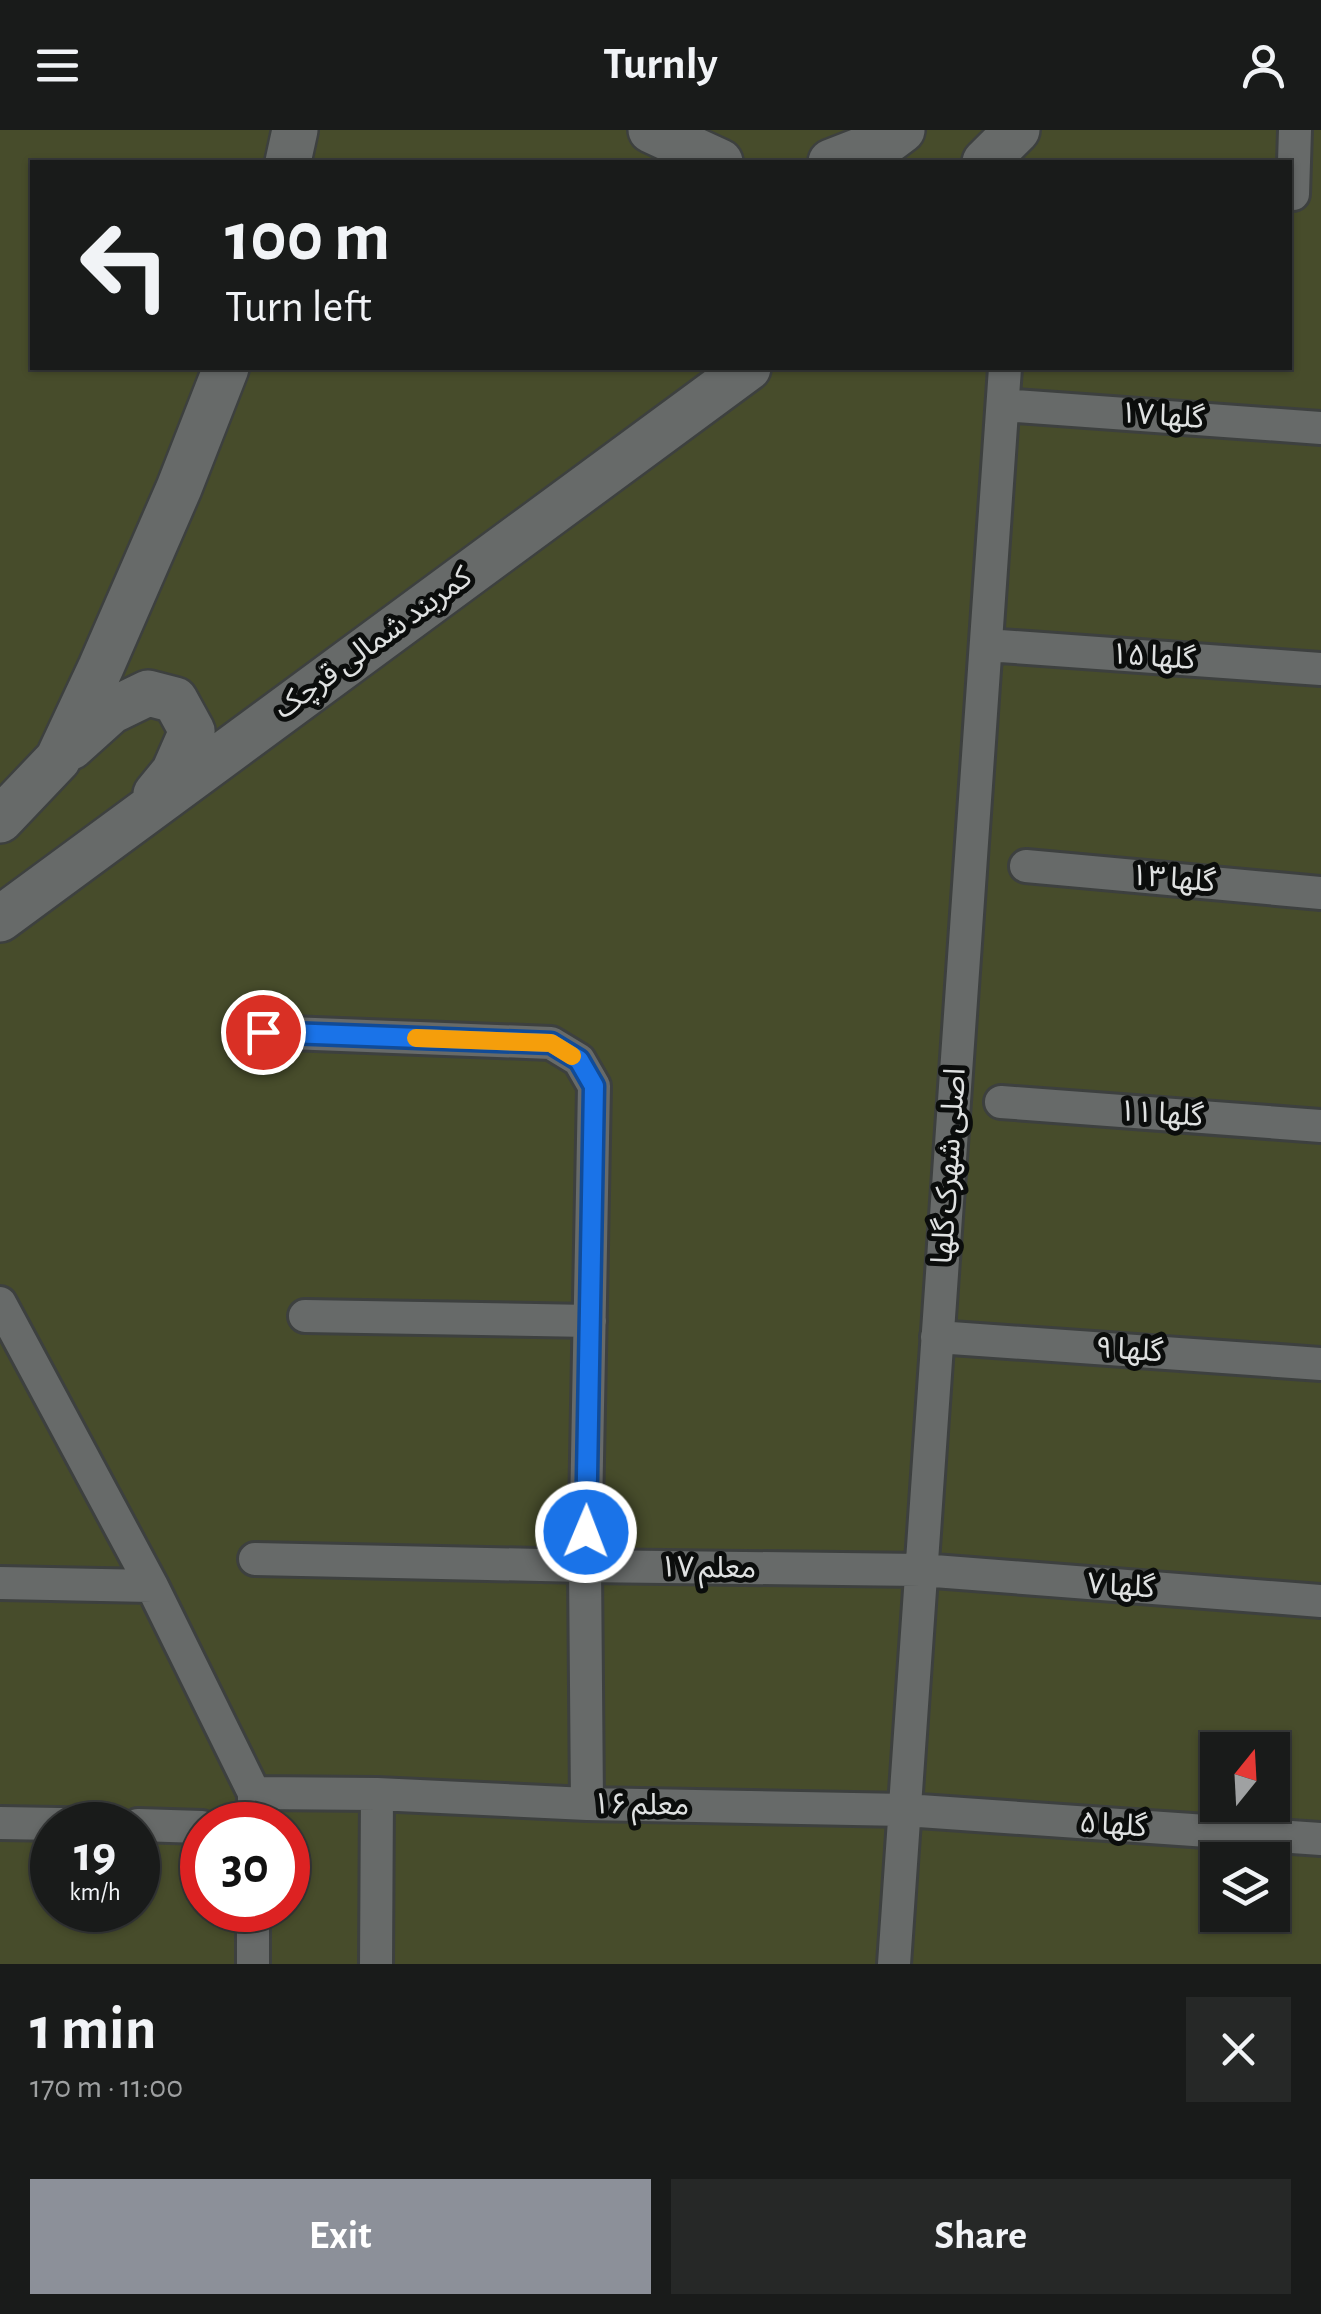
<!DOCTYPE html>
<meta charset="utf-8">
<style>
:root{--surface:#191b1a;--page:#262827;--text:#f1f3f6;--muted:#9fa1a2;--line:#373939;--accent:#8c9099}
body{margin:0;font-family:"Alegreya Sans","Noto Sans Arabic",sans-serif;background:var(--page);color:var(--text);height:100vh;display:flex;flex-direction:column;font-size:38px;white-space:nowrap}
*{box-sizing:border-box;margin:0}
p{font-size:32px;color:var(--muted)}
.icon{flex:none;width:55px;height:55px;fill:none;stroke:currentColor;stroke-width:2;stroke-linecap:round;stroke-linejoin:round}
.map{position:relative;height:1834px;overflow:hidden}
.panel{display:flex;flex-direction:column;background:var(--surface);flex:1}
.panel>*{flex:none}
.guide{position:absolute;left:30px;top:30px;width:1262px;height:210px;border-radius:0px;box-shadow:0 2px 8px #0004,0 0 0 2px var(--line);background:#191b1a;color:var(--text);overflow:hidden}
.needle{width:65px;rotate:18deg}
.controls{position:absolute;left:1200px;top:1602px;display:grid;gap:20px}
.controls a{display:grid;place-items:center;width:90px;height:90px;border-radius:0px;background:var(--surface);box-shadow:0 2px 8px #0004,0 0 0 2px var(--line);font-size:50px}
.speed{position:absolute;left:30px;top:1672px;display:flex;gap:20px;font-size:50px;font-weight:700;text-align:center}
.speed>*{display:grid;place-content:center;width:130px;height:130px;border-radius:50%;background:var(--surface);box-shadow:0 2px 8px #0004,0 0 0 2px var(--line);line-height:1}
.speed small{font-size:25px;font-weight:400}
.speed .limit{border:15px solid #d22;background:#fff;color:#111}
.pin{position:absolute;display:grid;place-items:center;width:85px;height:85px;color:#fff;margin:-42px;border:5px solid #fff;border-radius:50%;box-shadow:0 2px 10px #0007}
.me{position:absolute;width:110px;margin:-55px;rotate:1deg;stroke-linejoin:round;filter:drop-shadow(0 0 8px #0008)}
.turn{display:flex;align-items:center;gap:35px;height:210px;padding:0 30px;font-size:45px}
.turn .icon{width:130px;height:130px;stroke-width:2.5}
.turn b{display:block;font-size:70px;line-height:85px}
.round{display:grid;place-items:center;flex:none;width:105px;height:105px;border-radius:0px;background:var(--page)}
.headline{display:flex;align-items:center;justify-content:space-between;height:170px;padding:0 30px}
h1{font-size:60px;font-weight:700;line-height:75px}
.action{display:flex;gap:20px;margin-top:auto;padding:20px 30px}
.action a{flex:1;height:115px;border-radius:0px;background:var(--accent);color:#fff;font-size:40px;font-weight:700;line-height:115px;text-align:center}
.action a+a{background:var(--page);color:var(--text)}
header{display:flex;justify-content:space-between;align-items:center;height:130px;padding:0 30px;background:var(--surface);font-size:45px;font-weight:700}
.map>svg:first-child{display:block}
.green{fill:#474c2b;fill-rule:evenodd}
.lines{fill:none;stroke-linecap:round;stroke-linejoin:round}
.street-casing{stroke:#3d403f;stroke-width:38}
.secondary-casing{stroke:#3d403f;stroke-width:50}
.street{stroke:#676a69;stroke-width:32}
.secondary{stroke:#676a69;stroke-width:45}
.route-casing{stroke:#114b97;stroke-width:25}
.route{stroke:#1a73e8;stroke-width:18}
.slow{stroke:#f59e0b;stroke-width:18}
.labels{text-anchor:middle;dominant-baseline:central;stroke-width:10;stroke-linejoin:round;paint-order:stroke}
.street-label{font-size:30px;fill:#dfe1e1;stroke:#0b0d0c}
</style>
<header><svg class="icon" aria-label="menu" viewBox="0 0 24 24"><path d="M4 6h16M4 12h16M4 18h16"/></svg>Turnly<svg class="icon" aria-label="person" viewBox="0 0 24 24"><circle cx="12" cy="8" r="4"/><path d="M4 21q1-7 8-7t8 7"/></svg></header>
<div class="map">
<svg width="1321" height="1834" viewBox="0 0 1321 1834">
<rect width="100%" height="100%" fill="#212423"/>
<path class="green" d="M0,0H1321V1834H0ZM32,32H1290V238H32ZM1218,1620H1272V1675H1218ZM52,1695H138V1780H52ZM202,1695H288V1780H202ZM1218,1730H1272V1785H1218Z"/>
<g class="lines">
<defs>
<path id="street" d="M1293,64L1295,0
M1003,275L1321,298
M986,515L1321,539
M1026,736L1321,763
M263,902L551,913L579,930L594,956L585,1436L587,1674
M1001,972L1321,996
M0,1173L152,1456L254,1663V1695
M305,1186L590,1191
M937,1207L1321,1234
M255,1429L585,1436L921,1440L1321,1471
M0,1453L152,1456
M254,1663L377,1664L376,1834
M377,1664L587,1674L905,1680L1321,1709
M0,1693L117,1695
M138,1695L202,1697
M253,1834V1780
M894,1834L1005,238"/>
<path id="secondary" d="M651,0L720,32
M288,32L295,0
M831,32L890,9L902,0
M985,32L1017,0
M71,617L111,581L148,563L175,570L192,601L174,642L156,664
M0,690L58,629L101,537L179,358L226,238
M0,789L748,238"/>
</defs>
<use href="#street" class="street-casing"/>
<use href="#secondary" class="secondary-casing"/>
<use href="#street" class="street"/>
<use href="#secondary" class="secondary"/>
</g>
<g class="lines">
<defs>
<path id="route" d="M263,902L551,913L579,930L594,956L586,1402"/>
</defs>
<use href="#route" class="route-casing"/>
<use href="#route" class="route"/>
<path class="slow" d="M416,908L551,913L572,926"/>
</g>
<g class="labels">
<g class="street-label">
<text transform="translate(1162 286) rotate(4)">گلها ۱۷</text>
<text transform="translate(373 513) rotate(-36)">کمربند شمالی قرچک</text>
<text transform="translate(1153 527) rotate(4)">گلها ۱۵</text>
<text transform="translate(1173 749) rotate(5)">گلها ۱۳</text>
<text transform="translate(1161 984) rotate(4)">گلها ۱۱</text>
<text transform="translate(949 1036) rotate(-86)">اصلی شهرک گلها</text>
<text transform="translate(1129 1220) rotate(4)">گلها ۹</text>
<text transform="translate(708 1438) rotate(1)">معلم ۱۷</text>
<text transform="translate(1121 1456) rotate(4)">گلها ۷</text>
<text transform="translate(641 1675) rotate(1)">معلم ۱۶</text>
<text transform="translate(1113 1695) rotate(4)">گلها ۵</text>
</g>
</g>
</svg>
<div class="controls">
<a><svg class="needle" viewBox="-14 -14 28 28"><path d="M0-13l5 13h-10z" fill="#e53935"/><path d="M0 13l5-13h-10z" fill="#9fa1a2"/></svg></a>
<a><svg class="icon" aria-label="layers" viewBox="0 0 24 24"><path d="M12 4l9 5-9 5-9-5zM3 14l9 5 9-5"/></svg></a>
</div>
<div class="speed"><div>19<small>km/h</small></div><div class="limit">30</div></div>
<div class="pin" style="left:263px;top:902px;background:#d93025"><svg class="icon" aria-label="arrive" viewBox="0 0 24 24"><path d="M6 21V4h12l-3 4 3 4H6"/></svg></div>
<svg class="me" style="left:586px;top:1402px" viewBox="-20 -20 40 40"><circle r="17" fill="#1a73e8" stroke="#fff" stroke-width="3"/><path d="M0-11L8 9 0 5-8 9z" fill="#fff"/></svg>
<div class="guide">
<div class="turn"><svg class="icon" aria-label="left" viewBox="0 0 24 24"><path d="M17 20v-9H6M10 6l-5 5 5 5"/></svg><div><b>100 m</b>Turn left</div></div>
</div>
</div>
<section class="panel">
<div class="headline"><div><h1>1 min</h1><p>170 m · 11:00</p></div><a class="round"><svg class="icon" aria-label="close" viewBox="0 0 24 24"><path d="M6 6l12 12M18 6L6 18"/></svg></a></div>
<div class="action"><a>Exit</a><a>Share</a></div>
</section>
